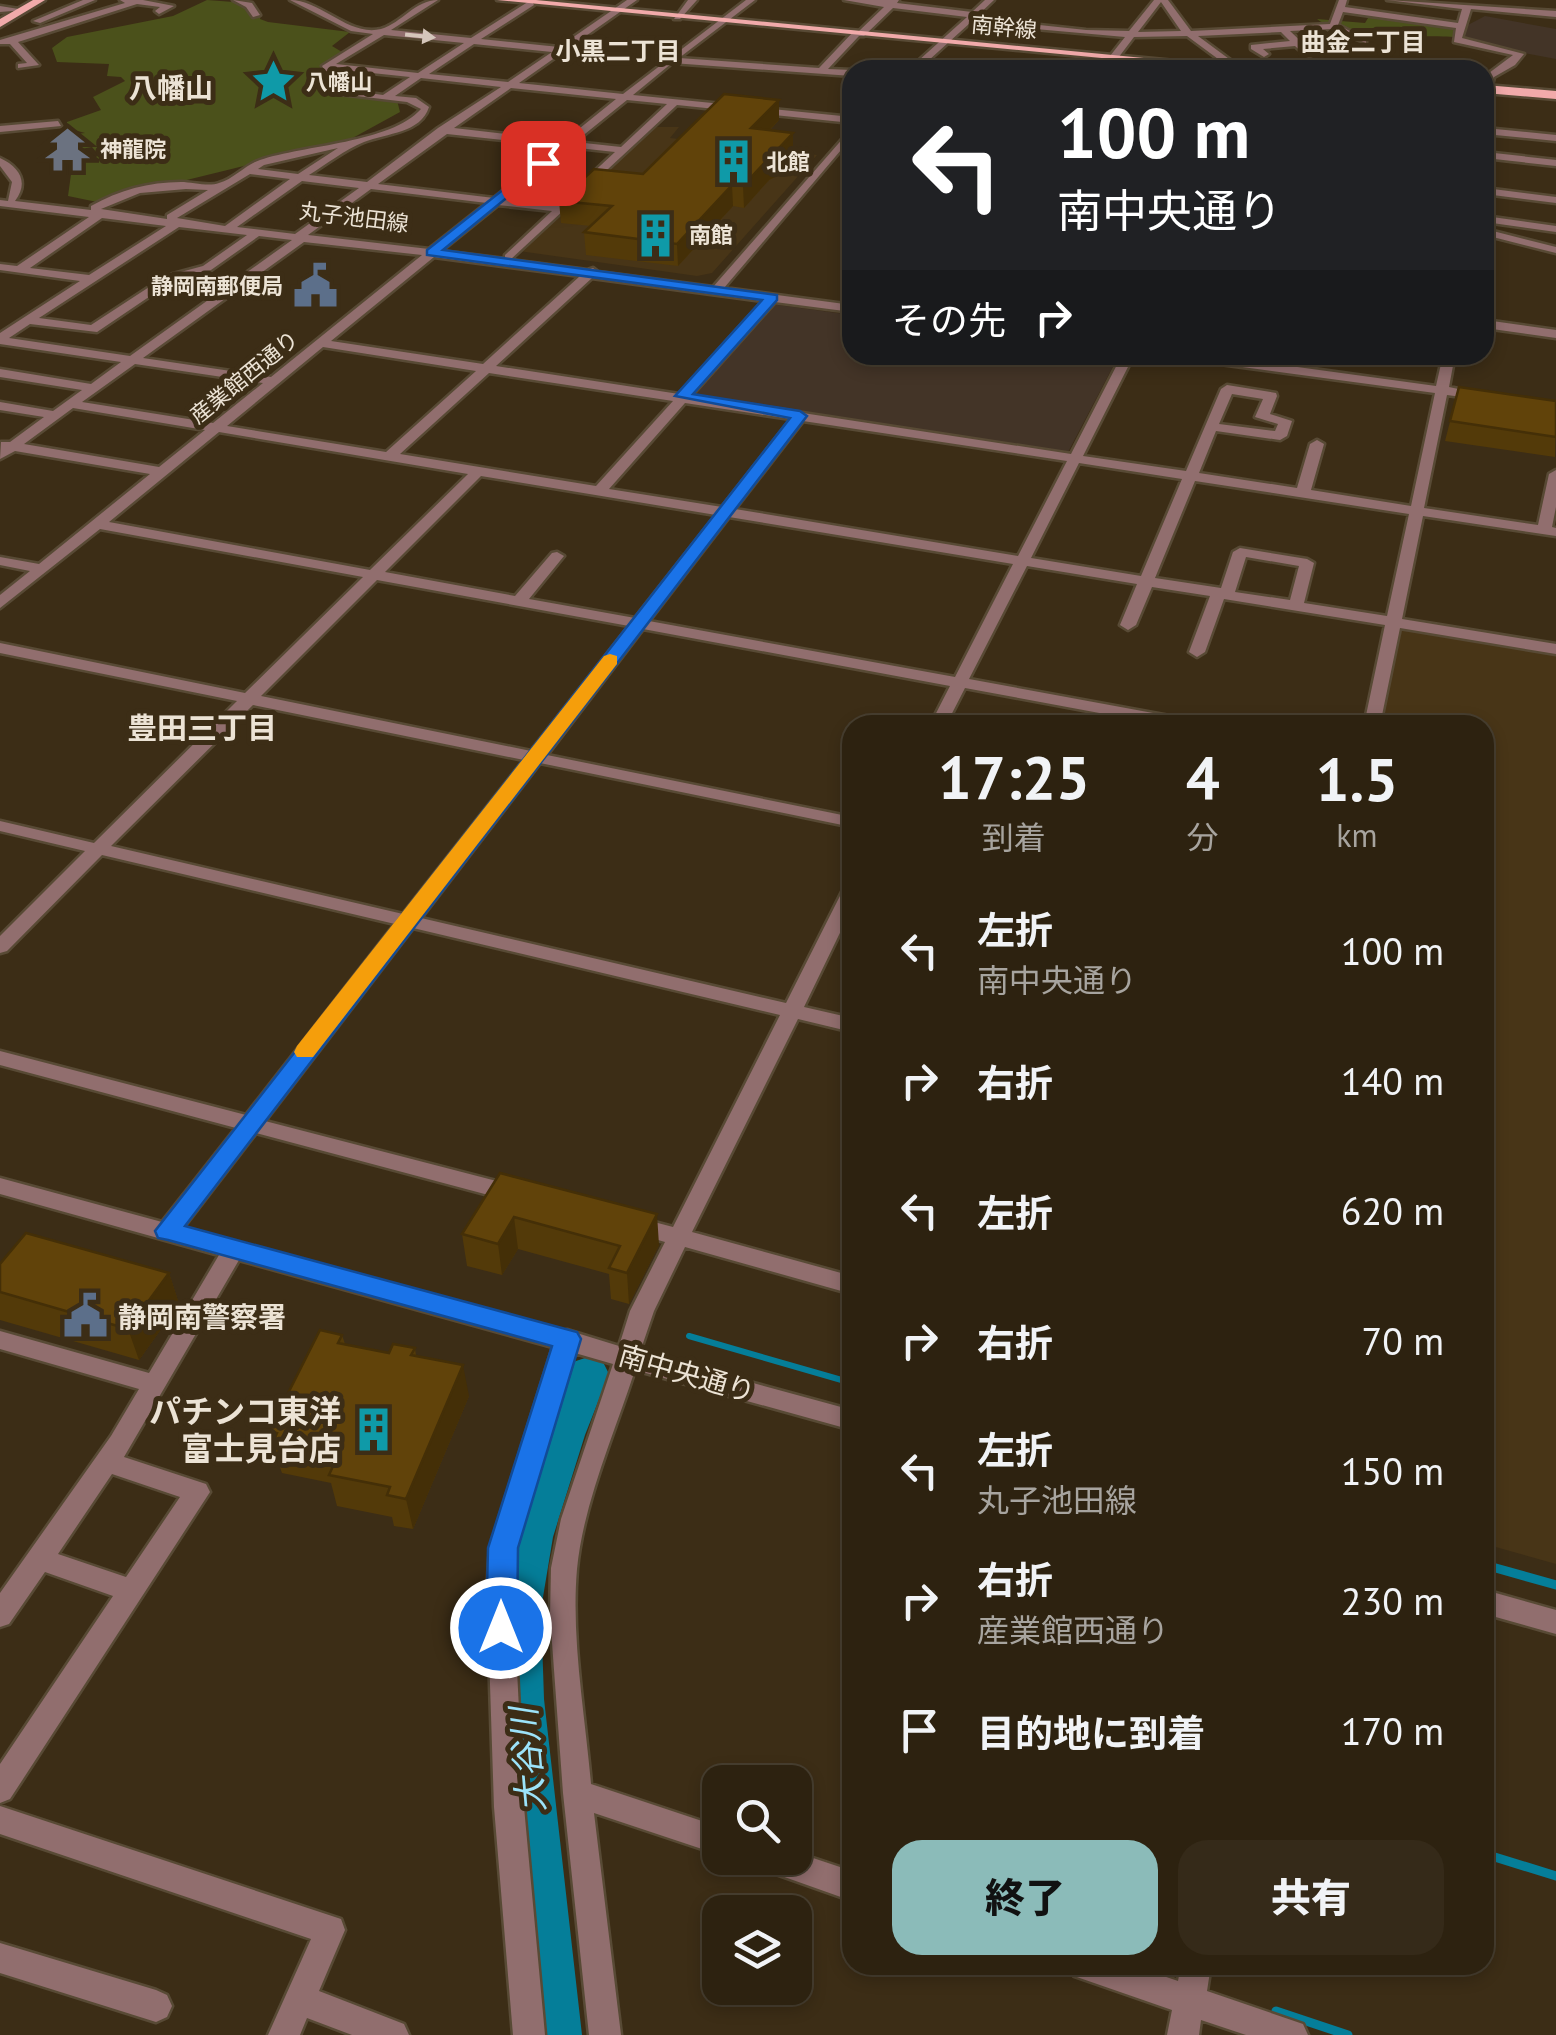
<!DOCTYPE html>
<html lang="ja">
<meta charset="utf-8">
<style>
:root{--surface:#2d2210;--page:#352a19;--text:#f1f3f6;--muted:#a7a49f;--line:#483f30;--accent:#8bbbb9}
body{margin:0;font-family:"PT Sans","Noto Sans JP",sans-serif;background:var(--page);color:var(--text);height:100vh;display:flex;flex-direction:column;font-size:38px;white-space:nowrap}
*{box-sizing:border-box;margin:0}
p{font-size:32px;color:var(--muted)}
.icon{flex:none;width:55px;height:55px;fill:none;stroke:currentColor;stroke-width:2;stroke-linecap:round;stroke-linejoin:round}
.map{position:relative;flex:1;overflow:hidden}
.drawer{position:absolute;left:842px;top:715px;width:652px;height:1260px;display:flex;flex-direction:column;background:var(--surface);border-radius:30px;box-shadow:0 5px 15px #0003,0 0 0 2px var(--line)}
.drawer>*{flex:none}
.guide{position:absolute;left:842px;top:60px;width:652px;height:305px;border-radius:30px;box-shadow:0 5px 15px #0003,0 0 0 2px var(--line);background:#202124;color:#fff;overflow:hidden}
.fabs{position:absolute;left:702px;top:1765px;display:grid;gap:20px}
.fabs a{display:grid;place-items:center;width:110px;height:110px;border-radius:20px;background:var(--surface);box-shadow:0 5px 15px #0003,0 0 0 2px var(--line);font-size:50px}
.pin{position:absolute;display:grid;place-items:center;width:85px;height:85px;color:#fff;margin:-42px;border-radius:20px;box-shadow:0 5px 15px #0006}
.me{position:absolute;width:110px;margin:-55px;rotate:0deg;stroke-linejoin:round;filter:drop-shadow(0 0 8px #0008)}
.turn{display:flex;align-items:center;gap:35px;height:210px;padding:0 50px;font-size:45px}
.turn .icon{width:130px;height:130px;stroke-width:2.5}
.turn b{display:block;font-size:70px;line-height:85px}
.then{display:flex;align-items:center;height:95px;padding:0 50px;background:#0003;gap:20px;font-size:38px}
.eta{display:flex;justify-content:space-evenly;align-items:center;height:170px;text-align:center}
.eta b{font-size:60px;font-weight:800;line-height:70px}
.cta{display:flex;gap:20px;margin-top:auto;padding:20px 50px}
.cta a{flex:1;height:115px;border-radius:30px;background:var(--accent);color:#111;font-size:40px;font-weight:800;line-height:115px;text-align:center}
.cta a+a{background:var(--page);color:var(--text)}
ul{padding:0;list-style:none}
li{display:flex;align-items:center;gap:30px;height:130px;padding:0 50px}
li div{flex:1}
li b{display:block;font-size:38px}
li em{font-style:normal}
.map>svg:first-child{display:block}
.built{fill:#483517}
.education{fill:#433427}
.green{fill:#4b511b}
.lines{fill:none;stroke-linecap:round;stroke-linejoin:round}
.stream-far1{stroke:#057e99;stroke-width:6}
.stream{stroke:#057e99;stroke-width:9}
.river{fill:#057e99;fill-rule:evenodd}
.minor-casing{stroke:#584a35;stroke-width:5}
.major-casing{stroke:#584a35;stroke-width:5}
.minor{fill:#916e6e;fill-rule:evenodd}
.major{fill:#f1aaaa;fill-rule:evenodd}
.wall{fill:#533a09}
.shaded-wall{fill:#442f07}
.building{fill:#61430a;stroke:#442f07;stroke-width:2.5}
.oneway{fill:#d5c6bb}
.route{fill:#1a73e8;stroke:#114b97;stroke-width:2.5}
.slow{fill:#f59e0b}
.labels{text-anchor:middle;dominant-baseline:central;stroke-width:10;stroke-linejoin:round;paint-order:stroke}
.far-street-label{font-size:22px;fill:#ece3d5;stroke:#3c2d16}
.far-poi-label{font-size:22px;font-weight:bold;fill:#ece3d5;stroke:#3c2d16;text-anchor:start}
.far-neighbourhood-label{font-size:25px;font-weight:bold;fill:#ece3d5;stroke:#3c2d16}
.far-quarter-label{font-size:28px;font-weight:bold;fill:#ece3d5;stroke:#3c2d16}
.poi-label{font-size:28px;font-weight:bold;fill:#ece3d5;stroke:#3c2d16;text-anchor:start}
.street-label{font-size:28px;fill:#ece3d5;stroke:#3c2d16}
.neighbourhood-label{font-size:30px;font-weight:bold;fill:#ece3d5;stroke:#3c2d16}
.near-poi-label{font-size:32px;font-weight:bold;fill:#ece3d5;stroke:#3c2d16;text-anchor:end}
.near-water-label{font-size:35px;font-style:italic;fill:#9ce3fa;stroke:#3c2d16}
</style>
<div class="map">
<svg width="1556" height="2035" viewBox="0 0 1556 2035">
<rect width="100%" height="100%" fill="#3c2d16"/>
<path class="built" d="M653,127H679L670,138L817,155L712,273L697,276L519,251Z
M1392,625L1556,653V1564L1485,1544V725H1370Z"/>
<path class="education" d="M1485,16L1556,29V59L1461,41L1466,26Z
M771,304L852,315V355H1119L1067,454L690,396Z"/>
<path class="green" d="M207,0L247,3L261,14L260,19L268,22L350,32L332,46L342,52L321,65L323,76L341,95L397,100L400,112L349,140L97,202L68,196L72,167L105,153H97L92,147L81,149L76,144L57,147L50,137L85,133L67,128V122L101,110L93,97L125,81L121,77L107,76L109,64L57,62L52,48L67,37L173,16Z
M1371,13L1457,26L1454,37C1419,35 1344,41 1317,19L1365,23Z"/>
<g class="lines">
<path class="stream-far1" d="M689,1336L852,1383"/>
<path class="stream" d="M1485,1565L1556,1585
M1485,1854L1556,1876
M1276,2011L1348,2035"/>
<path class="river" d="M588,1357L603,1362L609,1374L585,1435L553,1537L541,1609L544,1699L582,2035H526L496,1699L495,1609L507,1537L541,1435L573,1362Z"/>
<defs>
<path id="minor" d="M83,0H95L40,23L33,21Z
M120,0H143L174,6L159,14L155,11L160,7L137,4L18,42L39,65L18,68V64L27,63L10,44H0V40L125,3Z
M233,0L252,3L260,15L253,17L246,7Z
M290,0C321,0 349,37 381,29C402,23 415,0 438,0L391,30L471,38L531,0L534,5L481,39L559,47L627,0H637L519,83L623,94L746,0H755L679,58L819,68L853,32H858L884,7L844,0H899L897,3L972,12L985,0H994L975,18L1086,30L1129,31L1154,0H1168L1191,31L1330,24L1339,0H1347L1345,7L1458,23L1462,9L1387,0L1556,11V17L1471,9L1462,38L1524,54L1515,65L1494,77L1490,94L1485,97V76L1513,55L1454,42L1456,28L1343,12L1338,25L1366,39V43L1332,29L1290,31L1311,51V55H1305L1295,46L1263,49L1269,54L1264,57L1251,49V45L1290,41L1281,32L1198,36L1244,70H1233L1187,36L1134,37L1109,70H1099L1125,37L970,23L918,70H908L967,17L893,8L864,36H859L828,69L852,70V76L672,63L633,95L852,117V123L677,105L510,260L587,270L593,268L598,272L713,287L852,128V137L724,288L852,305V312L775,302L691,396L1071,454L1122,355H1134L1083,456L1186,471L1221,389L1227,385L1276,393L1277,396L1270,414L1292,421L1287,436L1280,440L1216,431L1199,473L1297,488L1310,444L1317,440L1324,444L1311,490L1411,506L1435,393L1183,359L1177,355H1211L1436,386L1443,355H1455L1449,387L1491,396L1485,400L1447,395L1424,508L1538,525L1549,474L1556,470V507L1552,527L1556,528V536L1423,516L1402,619L1556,644V654L1400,628L1380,725H1364L1385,625L1224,599L1205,652L1197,657L1189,652L1210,596L1152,587L1136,625L1128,630L1120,625L1137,584L1027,566L969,679L1191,720L1199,725H1164L965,688L946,725H930L950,686L643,629L547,755L852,817V827L540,763L421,918L786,1003L843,890L852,884V908L804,1007L852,1018V1032L798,1019L692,1232L852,1276V1294L685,1247L654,1311L640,1352L852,1410V1430L635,1370C615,1432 583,1504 577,1569C571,1639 585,1714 591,1784L720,1827V1855L594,1813L621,2035H589L563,1793L550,1615L551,1568L561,1519L613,1364L575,1353L516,1548L513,1592L524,1807L545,2035H513L494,1807L487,1592L490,1548L553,1347L239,1260L124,1457L206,1484L210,1492L10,1799L0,1803V1764L113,1596L45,1572L9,1624L0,1627V1593L111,1436L139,1389L0,1349V1331L149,1373L219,1255L0,1194V1178L162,1222L236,1128L0,1065V1051L246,1115L395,924L102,855L7,951L0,953V936L85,851L0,831V821L94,843L237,701L0,653V643L245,693L363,577L100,529L0,608V595L30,571L0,565V557L39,564L150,474L15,451L0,459L1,442H10L44,417L0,410V402L53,411L82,390L0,377V369L91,384L121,362L0,344V333L80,281L0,270V264L17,266L89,217L0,206V200L8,201L12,182L0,166V158C20,167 29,183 15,201L91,210V206C119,190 149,182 181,182C192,182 209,187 219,183C234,179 245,165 260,160C304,145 391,143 421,109L407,102L340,94L322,66L373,34L351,31ZM1161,2L1181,31L1138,32ZM384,35L464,43L418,73L336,64ZM474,44L552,52L508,82L429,74ZM334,69L410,77L383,95L346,90ZM421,78L501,87L438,128L367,182L309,175C327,164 344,150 364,142C387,133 421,133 429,107L416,98L395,96ZM511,88L616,99L564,141L454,128ZM627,100L667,104L621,147L575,142ZM447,134L558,146L494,198L378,184ZM569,147L615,152L558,205L505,199ZM338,148L298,174L258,169L264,165ZM250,174L290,179L225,226L177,218ZM302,181L359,188L295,234L237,227ZM186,189L208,190L167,215V219L101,209L140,193ZM371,189L487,203L429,249L308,235ZM498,205L552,211L505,255V259L441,251ZM102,218L166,226L89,275L30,268ZM179,227L247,235L203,266L166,276L91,325L39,318ZM259,236L292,240L130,356L9,338L30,324L97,332L174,280L211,270ZM304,242L422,255L271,377L143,358ZM434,257L580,276L483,364L331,341ZM592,278L763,301L679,394L496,366ZM323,347L476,371L386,452L227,426ZM135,364L263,383L213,423L82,402ZM489,373L673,401L596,486L400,454ZM1232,394L1263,399L1255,417L1278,424L1275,431L1219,424ZM685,403L791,419L722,507L609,489ZM73,408L205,430L159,467L24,444ZM803,421L1067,461L1018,556L735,509ZM219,432L468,474L370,570L109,522ZM1079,463L1182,479L1141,576L1031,558ZM481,476L716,515L635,618L529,599L564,556L557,552L552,553L515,596L385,572ZM1195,481L1409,514L1387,616L1304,603L1314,563L1307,559L1240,548L1233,552L1221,588L1155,578ZM729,517L1013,564L955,677L649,621ZM1246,557L1299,566L1290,600L1235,592ZM377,580L629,626L531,751L261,696ZM253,705L524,760L403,914L111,846ZM413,928L780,1015L673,1227L635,1217L627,1219L624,1225L627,1231L665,1242L630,1311L619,1346L567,1330L563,1331L183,1228L256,1133L515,1202L523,1200L526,1194L523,1188L265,1121ZM112,1474L180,1497L126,1577L58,1554Z
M688,0H697L680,19H674Z
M0,6L25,10L0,12Z
M58,121L61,126L0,132V126Z
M1485,128L1556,135V141L1485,134Z
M1485,152L1556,160V166L1485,158Z
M1485,188L1556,197V203L1485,194Z
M1485,216L1556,226V232L1485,222Z
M1485,229L1556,247V253L1485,235Z
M1485,320L1556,330V338L1485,328Z
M1485,1590L1556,1610V1634L1485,1614Z
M0,1806L341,1919L345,1930L319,1991L404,2024L409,2035H352L307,2018L300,2035H268L311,1939L0,1834Z
M795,1852L852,1871V1901L759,1868L754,1858H795Z
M0,1943L156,1990L167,1995L172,2006L167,2017L156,2022L0,1973Z
M1070,1965H1131L1178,1981L1181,1965H1211L1207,1991L1303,2024L1308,2035H1246L1201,2020L1199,2035H1167L1172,2010L1074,1976Z"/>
<path id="major" d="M33,0H45L0,27V19Z
M497,0H536L1269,70H1226Z
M1485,85L1556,91V99L1485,93Z"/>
</defs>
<use href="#minor" class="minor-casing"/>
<use href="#major" class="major-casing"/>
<use href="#minor" class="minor"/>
<use href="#major" class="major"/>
</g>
<path class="wall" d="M779,120L770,130L793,154L779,168V175L769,180L744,208L733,206L678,266L586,255L584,232L591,226L561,223L559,201L643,174Z
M1459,387L1556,401L1555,457L1445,441Z
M500,1173L659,1245L629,1304L611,1299L609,1274L518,1249L502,1275L467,1266L462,1234Z
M0,1264L169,1273L179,1304L139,1360L0,1320Z
M342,1335L345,1344L389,1353L415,1348L416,1356L469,1396L413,1529L394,1526L392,1517L337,1506L331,1483L282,1473L278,1462L269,1431Z"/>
<path class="shaded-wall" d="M779,100V120L751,149V128Z
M793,133V154L779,168V175L769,180L744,208L743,186Z
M732,185L733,206L678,266L677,244Z
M657,1214L659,1245L629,1304L627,1273Z
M514,1217L518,1249L502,1275L498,1244Z
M169,1273L179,1304L139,1360L128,1329Z
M463,1365L469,1396L413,1529L406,1499Z"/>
<path class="building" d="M724,94L779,100L751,128L793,133L779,148V154L769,158L743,186L732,185L677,244L584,232L612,206L559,201L594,169L643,174Z
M1459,387L1556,401V437L1450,421Z
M500,1173L657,1214L627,1273L609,1268L620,1246L514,1217L498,1244L462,1234Z
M26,1233L169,1273L128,1329L0,1292V1264Z
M320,1330L342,1335L338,1343L389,1353L393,1344L415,1348L411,1355L463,1365L406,1499L387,1495L390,1487L329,1475L338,1455L273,1442L277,1433L269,1431Z"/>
<defs><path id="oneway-solid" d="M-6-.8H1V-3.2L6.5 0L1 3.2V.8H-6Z" transform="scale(2.5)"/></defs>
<use class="oneway" href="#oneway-solid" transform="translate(420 36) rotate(6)"/>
<path class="route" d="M539,161L549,163L443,250L777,295V300L693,394L800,411L807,416L185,1226L577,1332L581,1339L518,1548L517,1628L512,1638L501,1642L490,1638L486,1628L488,1548L552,1346L168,1240L158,1238L155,1231L790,418L675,396L762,300L427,255V250Z"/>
<path class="slow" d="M610,654L617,656V664L313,1057H297L294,1052L297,1046L604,656Z"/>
<defs>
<symbol id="sight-bare" viewBox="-9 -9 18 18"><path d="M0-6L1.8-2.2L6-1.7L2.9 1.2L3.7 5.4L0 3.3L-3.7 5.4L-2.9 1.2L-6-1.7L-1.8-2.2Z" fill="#0f9aa8" stroke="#3c2d16" stroke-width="2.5" paint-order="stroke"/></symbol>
<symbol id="temple-bare" viewBox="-9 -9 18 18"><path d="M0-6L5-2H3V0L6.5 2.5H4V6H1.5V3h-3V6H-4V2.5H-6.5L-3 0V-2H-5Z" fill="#6b7280" stroke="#3c2d16" stroke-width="2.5" paint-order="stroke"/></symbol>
<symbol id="building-bare" viewBox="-9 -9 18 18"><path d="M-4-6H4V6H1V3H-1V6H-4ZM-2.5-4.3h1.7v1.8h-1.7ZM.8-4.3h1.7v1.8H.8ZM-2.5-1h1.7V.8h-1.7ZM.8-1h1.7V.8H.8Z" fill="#0f9aa8" stroke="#3c2d16" stroke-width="2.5" paint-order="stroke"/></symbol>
<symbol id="civic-bare" viewBox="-9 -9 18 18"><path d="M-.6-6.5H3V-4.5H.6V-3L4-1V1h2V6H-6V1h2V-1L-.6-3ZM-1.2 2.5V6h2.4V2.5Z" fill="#5c6f8a" stroke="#3c2d16" stroke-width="2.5" paint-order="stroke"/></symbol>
</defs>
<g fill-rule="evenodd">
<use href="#sight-bare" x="242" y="50" width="63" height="63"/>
<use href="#temple-bare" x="36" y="118" width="63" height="63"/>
<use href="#building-bare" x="702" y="130" width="63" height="63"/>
<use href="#building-bare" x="624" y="204" width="63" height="63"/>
<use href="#civic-bare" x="284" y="254" width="63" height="63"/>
<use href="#civic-bare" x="54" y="1284" width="63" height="63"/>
<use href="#building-bare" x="342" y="1398" width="63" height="63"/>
</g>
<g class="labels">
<g class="far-street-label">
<text transform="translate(1004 27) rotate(5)">南幹線</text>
<text transform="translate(354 217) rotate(7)">丸子池田線</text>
<text transform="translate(244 377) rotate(-39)">産業館西通り</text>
</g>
<g class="far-poi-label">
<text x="306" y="82">八幡山</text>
<text x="100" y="149">神龍院</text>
<text x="766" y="162">北館</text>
<text x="689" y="235">南館</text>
<text x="283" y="286" text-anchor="end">静岡南郵便局</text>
</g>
<g class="far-neighbourhood-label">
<text x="1363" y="42">曲金二丁目</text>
<text x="618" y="51">小黒二丁目</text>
</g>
<g class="far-quarter-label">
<text x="171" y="87">八幡山</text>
</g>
<g class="poi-label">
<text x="118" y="1316">静岡南警察署</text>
</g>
<g class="street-label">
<text transform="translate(687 1373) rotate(16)">南中央通り</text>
</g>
<g class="neighbourhood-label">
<text x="202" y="727">豊田三丁目</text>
</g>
<g class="near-poi-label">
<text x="341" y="1411">パチンコ東洋<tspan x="341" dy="37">富士見台店</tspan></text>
</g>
<g class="near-water-label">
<text transform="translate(527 1760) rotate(-95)">大谷川</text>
</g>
</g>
</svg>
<div class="fabs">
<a><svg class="icon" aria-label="search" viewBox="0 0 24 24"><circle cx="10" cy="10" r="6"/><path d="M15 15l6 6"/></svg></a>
<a><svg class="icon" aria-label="layers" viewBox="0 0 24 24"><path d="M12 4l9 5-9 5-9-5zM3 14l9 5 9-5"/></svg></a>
</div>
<div class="pin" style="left:543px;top:163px;background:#d93025"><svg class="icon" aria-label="arrive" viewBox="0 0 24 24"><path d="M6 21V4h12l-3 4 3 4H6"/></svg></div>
<svg class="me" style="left:501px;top:1628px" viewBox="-20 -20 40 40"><circle r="17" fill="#1a73e8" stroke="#fff" stroke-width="3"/><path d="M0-11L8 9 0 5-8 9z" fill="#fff"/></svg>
<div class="guide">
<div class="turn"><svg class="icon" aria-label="left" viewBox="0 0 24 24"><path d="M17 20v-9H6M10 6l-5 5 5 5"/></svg><div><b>100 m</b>南中央通り</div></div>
<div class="then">その先<svg class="icon" aria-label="right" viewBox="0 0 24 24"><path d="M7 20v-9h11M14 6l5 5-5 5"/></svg></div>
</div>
<section class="drawer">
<div class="eta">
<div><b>17:25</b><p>到着</p></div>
<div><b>4</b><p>分</p></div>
<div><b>1.5</b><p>km</p></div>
</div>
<ul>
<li><svg class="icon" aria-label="left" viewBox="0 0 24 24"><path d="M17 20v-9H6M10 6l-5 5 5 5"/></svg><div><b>左折</b><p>南中央通り</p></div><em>100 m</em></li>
<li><svg class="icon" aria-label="right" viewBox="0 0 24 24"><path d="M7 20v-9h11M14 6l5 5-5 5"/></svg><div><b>右折</b></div><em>140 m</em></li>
<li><svg class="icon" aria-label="left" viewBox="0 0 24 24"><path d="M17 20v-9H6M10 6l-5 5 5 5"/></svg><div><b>左折</b></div><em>620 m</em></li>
<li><svg class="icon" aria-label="right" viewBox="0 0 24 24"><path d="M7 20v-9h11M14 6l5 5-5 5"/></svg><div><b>右折</b></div><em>70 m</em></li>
<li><svg class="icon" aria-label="left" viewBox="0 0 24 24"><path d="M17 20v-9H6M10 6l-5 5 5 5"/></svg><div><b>左折</b><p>丸子池田線</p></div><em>150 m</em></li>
<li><svg class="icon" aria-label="right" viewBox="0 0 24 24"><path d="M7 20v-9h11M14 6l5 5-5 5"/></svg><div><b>右折</b><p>産業館西通り</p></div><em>230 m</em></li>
<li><svg class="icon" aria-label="arrive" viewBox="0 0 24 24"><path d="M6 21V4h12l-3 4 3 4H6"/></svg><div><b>目的地に到着</b></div><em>170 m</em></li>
</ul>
<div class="cta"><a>終了</a><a>共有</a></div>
</section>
</div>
